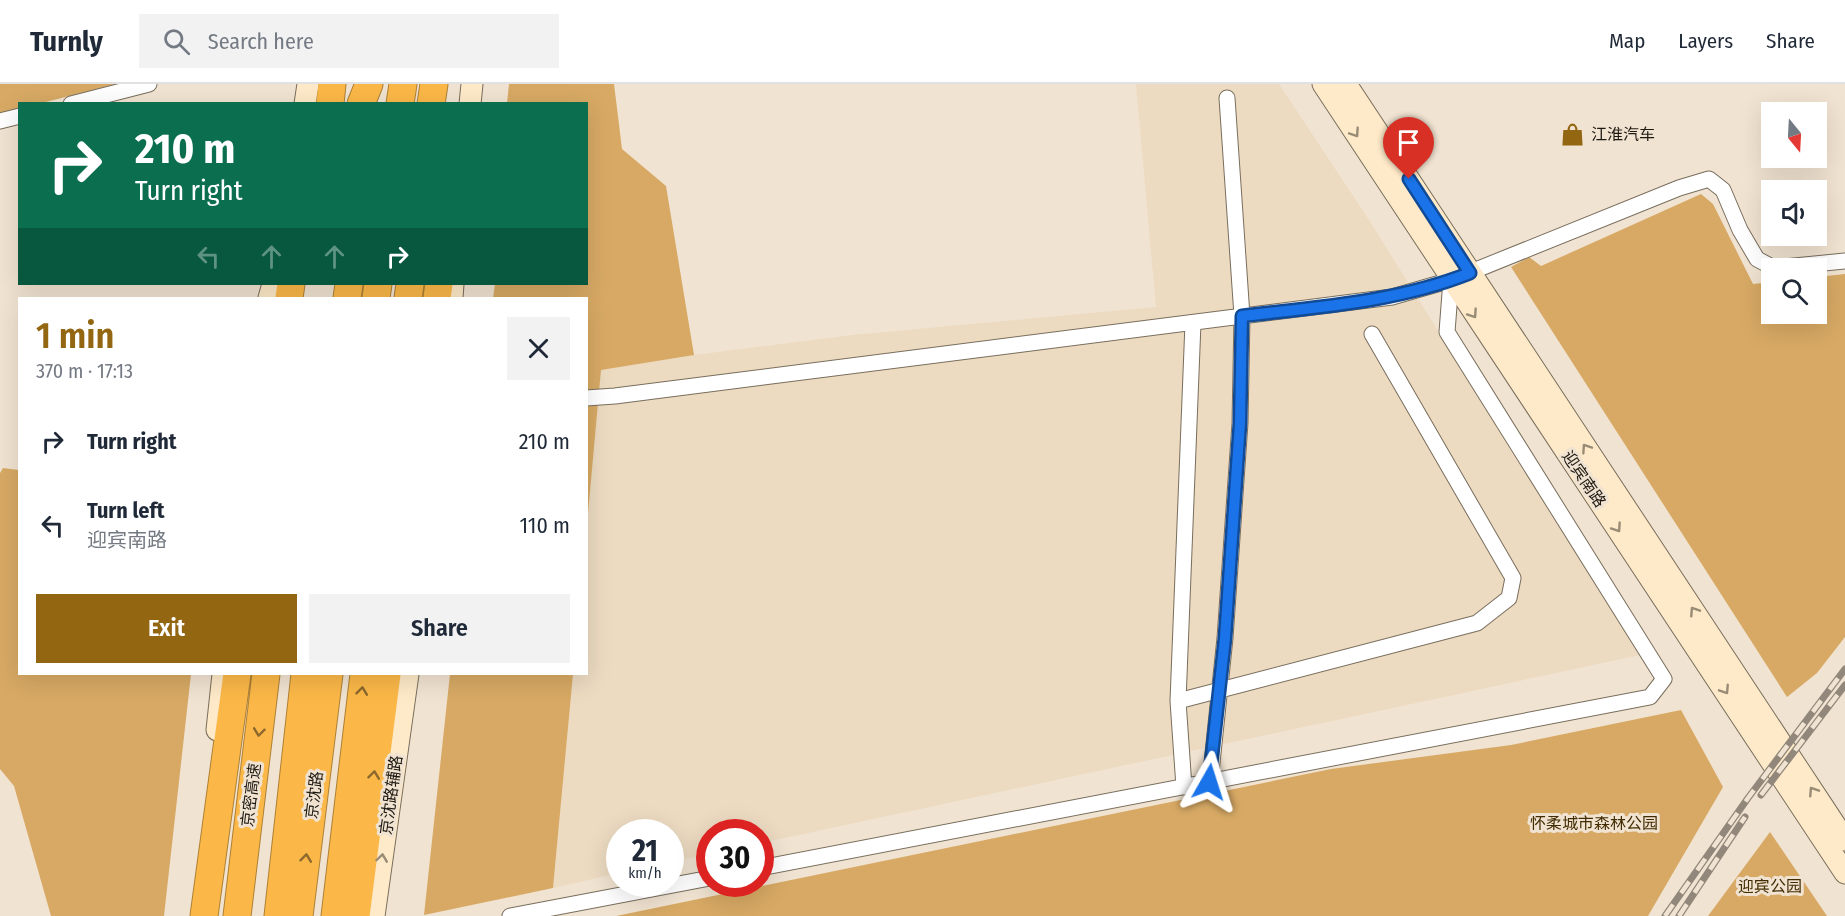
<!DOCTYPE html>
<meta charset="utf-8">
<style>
:root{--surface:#fff;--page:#f2f2f3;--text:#1f2937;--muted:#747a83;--line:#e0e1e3;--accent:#936612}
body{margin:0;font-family:"Fira Sans Condensed","Noto Sans SC",sans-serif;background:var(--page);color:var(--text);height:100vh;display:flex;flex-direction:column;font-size:22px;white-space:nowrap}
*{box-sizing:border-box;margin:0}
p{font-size:20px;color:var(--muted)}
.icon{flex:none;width:33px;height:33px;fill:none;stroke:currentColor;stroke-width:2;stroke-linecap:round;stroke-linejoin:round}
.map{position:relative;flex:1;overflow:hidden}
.details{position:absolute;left:18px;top:213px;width:570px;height:378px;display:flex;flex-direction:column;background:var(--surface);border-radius:0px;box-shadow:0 6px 24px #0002}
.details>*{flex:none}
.hud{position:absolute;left:18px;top:18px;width:570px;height:183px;border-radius:0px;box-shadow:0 6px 24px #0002;background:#0b6e4f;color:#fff;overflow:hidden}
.needle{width:39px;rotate:162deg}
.tools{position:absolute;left:1761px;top:18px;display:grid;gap:12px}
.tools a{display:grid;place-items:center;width:66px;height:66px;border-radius:0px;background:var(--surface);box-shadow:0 6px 24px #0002;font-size:30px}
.speed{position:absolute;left:606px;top:735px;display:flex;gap:12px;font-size:30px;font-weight:700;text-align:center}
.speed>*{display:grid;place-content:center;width:78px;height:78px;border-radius:50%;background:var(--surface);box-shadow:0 6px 24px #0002;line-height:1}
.speed small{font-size:15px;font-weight:400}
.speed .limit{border:9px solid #d22;background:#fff;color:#111}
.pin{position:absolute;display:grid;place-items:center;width:51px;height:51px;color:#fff;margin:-62px -26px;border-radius:50% 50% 50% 0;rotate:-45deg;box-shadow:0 0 6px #0007}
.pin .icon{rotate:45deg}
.me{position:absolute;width:66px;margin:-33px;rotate:6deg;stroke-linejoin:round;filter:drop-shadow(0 0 4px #0008)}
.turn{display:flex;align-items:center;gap:21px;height:126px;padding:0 18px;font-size:27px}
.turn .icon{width:78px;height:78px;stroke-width:2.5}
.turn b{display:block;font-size:42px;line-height:51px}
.lanes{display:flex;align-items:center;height:57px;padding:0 18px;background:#0003;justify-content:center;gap:30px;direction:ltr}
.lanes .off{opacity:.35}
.round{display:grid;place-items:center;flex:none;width:63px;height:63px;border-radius:0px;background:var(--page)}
.overview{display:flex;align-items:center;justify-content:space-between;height:102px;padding:0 18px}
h1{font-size:36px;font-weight:600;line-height:45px;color:var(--accent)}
.action{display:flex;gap:12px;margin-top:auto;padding:12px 18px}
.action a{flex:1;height:69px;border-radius:0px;background:var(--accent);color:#fff;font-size:24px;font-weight:600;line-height:69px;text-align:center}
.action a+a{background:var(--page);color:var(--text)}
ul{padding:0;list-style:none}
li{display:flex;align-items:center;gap:18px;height:84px;padding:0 18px}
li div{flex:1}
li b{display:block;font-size:22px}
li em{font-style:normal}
header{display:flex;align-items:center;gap:36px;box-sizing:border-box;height:84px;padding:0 30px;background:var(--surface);border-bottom:2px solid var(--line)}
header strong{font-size:28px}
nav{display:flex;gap:33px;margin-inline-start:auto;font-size:21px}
.search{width:420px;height:54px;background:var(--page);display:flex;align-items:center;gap:15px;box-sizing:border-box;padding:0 21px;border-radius:0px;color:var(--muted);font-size:22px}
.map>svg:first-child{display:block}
.built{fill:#ecdac1}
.green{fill:#d7a964}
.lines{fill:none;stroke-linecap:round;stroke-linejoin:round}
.street-casing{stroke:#796e5d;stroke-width:17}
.secondary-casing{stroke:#796e5d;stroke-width:23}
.highway-casing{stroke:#ad8035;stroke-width:29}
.street{stroke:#fff;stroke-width:15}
.secondary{stroke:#feeac8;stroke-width:21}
.highway{stroke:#fbb848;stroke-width:27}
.rail-casing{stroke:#91887b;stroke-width:7}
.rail{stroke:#f1e3d1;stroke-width:4.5;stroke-dasharray:14;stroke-linecap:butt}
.oneway{stroke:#998c76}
.oneway2{stroke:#8c682d}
.route-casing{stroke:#114b97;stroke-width:15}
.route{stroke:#1a73e8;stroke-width:10}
.labels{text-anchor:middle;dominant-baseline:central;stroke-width:6;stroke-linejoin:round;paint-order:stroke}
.poi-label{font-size:16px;fill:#1d1912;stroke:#f1e3d1;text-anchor:start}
.street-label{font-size:16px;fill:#1d1912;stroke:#f1e3d1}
.park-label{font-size:16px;fill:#422c03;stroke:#f1e3d1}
</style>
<header>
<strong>Turnly</strong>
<div class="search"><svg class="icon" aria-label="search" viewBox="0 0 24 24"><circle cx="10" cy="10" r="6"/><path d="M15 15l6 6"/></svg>Search here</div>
<nav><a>Map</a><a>Layers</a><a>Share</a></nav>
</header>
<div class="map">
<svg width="1845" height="832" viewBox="0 0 1845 832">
<rect width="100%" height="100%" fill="#f1e3d1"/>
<path class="built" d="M1136,0H1279L1369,136L1640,571L761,759L760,748H710L709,770L671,778L670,748H620L619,789L553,804L573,590H586L587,441L601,286L694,271L853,251L1156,223Z"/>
<path class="green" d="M0,0H116L42,19L20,20L19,25L0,30Z
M509,0H614L622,65L666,102L694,271L601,286L587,441L586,214H493L495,200H586V20L507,19Z
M1701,110L1713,120L1753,200L1771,198L1772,230H1816L1817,193L1845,190V553L1817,589L1787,613L1511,183L1529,173L1541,182Z
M3,384L19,386L20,590H191L164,832H51L14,702L0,685V389Z
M450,590H573L553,804L424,831Z
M1681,626L1723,703L1648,832H616L1331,685L1511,661Z
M1770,748L1827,832H1708Z"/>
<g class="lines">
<defs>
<path id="street" d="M71,20L149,0
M0,37L20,32
M586,314L615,312L1392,213L1451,196L1679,104L1709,95L1723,106L1740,146L1757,175L1774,184L1845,177
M1178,617L1477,539L1509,514L1513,494L1372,250
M1210,698L1225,554L1240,339L1242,232L1227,14
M1184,703L1178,617L1193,239
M760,784L1650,613L1664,595L1447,248L1451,196
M510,832L710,794"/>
<path id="secondary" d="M1323,0L1845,789
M1346,0L1845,756
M305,20L308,0
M470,20L472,0
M269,214L273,200
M452,214L453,200
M217,646L223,590
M374,832L408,590"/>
<path id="highway" d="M330,20L332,0
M361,20L369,0
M400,20L403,0
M431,20L434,0
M289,214L291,200
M347,214L349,200
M376,214L378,200
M408,214L410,200
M437,214L439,200
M204,832L237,590
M237,832L266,590
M278,832L305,590
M299,832L329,590
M335,832L364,590
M356,832L387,590"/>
</defs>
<use href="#street" class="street-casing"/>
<use href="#secondary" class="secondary-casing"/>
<use href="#highway" class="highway-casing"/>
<use href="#street" class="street"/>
<use href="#secondary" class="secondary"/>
<use href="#highway" class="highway"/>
<defs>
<path id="rail" d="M1761,711L1845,601
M1665,832L1748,714L1845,585
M1679,832L1745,733"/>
</defs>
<use href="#rail" class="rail-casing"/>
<use href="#rail" class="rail"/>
</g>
<defs><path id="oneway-chevron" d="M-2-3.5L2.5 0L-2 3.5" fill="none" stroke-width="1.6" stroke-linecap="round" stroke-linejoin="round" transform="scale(1.5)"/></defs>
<g class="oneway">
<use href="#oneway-chevron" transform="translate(1355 49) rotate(56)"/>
<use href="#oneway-chevron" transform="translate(1473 230) rotate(56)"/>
<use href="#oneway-chevron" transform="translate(1586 364) rotate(-124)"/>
<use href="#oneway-chevron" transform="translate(1617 444) rotate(56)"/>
<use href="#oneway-chevron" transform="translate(1694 527) rotate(-123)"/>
<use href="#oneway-chevron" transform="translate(1725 606) rotate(57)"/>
<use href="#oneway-chevron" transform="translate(1813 707) rotate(-123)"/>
<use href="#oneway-chevron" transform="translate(382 774) rotate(-82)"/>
</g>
<g class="oneway2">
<use href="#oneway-chevron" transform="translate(362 607) rotate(-83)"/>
<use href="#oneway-chevron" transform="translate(259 648) rotate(97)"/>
<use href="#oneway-chevron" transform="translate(374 691) rotate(-83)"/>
<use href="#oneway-chevron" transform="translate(306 774) rotate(-83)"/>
</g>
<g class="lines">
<defs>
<path id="route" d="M1209,698L1225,554L1240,339L1242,232C1319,223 1397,218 1470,189L1409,95"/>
</defs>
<use href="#route" class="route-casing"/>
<use href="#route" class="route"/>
</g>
<defs>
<symbol id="shop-bare" viewBox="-9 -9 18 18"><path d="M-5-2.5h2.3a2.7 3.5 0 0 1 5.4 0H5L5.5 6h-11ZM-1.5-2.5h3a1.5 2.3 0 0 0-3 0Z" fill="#936612" stroke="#f1e3d1" stroke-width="2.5" paint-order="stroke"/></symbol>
</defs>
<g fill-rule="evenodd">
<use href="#shop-bare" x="1556" y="34" width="33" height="33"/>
</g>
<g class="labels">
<g class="poi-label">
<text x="1591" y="50">江淮汽车</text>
</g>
<g class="street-label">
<text transform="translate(1584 395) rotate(56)">迎宾南路</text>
<text transform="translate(251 711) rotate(-83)">京密高速</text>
<text transform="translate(314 711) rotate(-83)">京沈路</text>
<text transform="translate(391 711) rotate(-82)">京沈路辅路</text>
</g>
<g class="park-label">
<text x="1594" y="739">怀柔城市森林公园</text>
<text x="1770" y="802">迎宾公园</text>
</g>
</g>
</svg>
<div class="tools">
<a><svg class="needle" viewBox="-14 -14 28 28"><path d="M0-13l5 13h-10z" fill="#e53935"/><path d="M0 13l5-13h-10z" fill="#747a83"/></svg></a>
<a><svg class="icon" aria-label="sound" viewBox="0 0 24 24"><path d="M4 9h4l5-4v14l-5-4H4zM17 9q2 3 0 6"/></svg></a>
<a><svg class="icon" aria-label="search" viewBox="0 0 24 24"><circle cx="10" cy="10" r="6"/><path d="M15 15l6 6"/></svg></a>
</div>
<div class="speed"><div>21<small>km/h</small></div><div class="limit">30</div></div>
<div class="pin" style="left:1409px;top:95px;background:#d93025"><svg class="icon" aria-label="arrive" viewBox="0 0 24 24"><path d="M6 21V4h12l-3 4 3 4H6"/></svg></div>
<svg class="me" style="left:1209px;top:698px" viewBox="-20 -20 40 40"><path d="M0-17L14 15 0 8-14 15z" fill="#1a73e8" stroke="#fff" stroke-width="4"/></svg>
<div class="hud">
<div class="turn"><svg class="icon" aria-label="right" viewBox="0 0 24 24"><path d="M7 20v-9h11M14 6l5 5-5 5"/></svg><div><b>210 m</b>Turn right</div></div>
<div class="lanes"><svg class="icon off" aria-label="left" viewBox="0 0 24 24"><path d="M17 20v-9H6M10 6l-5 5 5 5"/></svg><svg class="icon off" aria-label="ahead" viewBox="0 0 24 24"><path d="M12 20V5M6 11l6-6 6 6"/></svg><svg class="icon off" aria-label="ahead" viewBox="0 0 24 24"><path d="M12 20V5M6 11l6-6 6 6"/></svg><svg class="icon" aria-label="right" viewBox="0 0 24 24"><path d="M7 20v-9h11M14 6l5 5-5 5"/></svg></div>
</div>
<section class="details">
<div class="overview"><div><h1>1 min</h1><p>370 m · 17:13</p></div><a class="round"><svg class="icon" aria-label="close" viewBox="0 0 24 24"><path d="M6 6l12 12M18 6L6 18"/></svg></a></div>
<ul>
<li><svg class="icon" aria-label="right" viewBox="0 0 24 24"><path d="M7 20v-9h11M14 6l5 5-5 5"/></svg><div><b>Turn right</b></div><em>210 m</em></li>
<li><svg class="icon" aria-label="left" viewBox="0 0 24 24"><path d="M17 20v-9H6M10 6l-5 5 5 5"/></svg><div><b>Turn left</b><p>迎宾南路</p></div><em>110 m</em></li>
</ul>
<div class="action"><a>Exit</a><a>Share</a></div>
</section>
</div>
